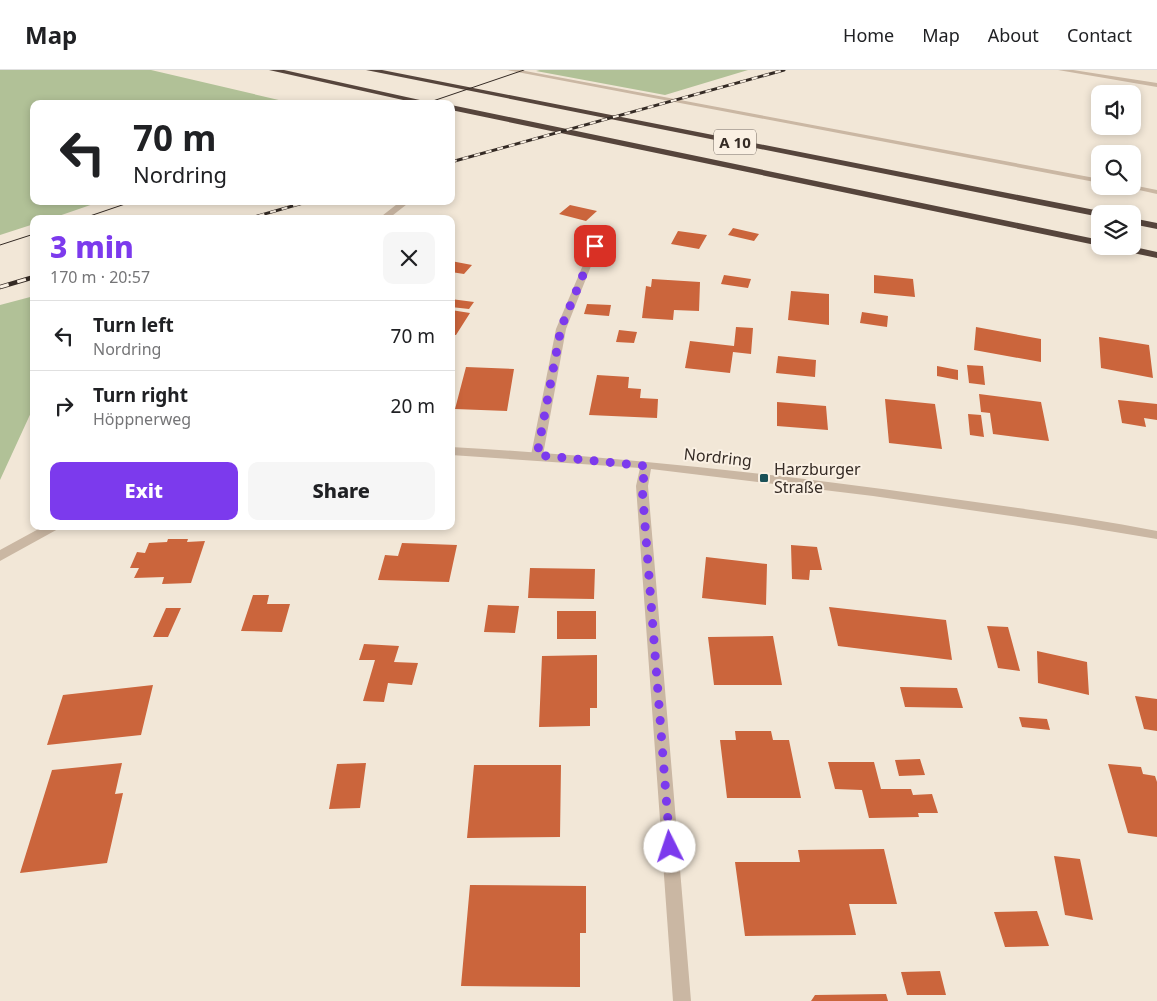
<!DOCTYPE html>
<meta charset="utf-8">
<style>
:root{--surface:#fff;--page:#f6f6f6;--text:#202124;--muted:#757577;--line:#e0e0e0;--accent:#7c3aed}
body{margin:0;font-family:"Noto Sans",sans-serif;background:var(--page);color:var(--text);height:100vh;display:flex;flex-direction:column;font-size:19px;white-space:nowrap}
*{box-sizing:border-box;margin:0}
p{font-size:16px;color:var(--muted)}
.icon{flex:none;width:28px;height:28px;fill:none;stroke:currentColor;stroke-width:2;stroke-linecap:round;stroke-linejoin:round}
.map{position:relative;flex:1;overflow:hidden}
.side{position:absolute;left:30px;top:145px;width:425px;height:315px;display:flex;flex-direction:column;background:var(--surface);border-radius:10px;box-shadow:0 2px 8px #0003}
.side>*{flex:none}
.hud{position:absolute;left:30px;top:30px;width:425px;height:105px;border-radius:10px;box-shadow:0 2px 8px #0003;background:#fff;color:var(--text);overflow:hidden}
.buttons{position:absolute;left:1091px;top:15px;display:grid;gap:10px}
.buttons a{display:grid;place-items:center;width:50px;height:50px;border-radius:10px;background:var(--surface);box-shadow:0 2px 8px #0003;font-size:25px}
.pin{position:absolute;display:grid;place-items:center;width:42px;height:42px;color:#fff;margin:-21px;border-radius:10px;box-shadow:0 2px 8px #0006}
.me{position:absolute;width:55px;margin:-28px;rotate:356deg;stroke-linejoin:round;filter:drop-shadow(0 0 4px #0008)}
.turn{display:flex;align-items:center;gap:18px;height:105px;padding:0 20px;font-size:22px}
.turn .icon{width:65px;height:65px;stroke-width:2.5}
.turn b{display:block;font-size:35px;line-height:42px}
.round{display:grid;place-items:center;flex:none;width:52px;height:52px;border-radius:10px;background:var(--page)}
.head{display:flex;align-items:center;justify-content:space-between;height:85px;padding:0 20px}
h1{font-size:30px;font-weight:800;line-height:38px;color:var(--accent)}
.button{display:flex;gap:10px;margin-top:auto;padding:10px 20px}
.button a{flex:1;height:58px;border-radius:10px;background:var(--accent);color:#fff;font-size:20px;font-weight:800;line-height:58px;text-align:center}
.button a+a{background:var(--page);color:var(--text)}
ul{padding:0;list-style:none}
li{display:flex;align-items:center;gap:15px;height:70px;padding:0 20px;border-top:1px solid var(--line)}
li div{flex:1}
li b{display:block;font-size:19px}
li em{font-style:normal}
header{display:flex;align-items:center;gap:30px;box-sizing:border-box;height:70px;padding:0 25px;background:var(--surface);border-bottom:1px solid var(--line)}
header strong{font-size:24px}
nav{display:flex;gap:28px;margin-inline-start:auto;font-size:18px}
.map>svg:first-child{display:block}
.green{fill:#b1c197}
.building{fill:#cb653c}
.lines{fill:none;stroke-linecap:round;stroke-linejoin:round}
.service{fill:#cab7a3;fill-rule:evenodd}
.minor{fill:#cab7a3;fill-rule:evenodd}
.motorway{fill:#56453c;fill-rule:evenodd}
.tram{stroke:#352b25;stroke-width:1}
.rail-far1-casing{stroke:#352b25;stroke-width:3}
.rail-casing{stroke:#352b25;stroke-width:4.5}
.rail-far1{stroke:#faf0e3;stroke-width:2;stroke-dasharray:6;stroke-linecap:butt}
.rail{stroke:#faf0e3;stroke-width:3;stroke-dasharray:9;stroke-linecap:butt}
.route{stroke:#7c3aed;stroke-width:9;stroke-dasharray:0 16.2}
.poi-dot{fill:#1a5158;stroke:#faf0e3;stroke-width:2}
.labels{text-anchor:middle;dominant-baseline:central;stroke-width:4;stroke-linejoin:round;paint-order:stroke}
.shield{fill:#faf0e3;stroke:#70665e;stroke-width:1}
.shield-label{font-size:15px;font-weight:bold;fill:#352b25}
.street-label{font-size:16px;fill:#352b25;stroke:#faf0e3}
.poi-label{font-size:16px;fill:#352b25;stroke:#faf0e3;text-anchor:start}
</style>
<header>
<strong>Map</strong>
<nav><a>Home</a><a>Map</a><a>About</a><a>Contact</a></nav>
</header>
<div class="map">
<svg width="1157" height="931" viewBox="0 0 1157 931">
<rect width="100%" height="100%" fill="#f2e7d7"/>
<path class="green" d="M0,0H151L296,34H34V131H102L50,149H34V154L0,165Z
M540,0H748L665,25L536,1Z
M34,226V336L0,410V235Z"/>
<path class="building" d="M570,135L597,141L586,151L559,144Z
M733,158L759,164L754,171L728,165Z
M678,161L707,165L699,179L671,174Z
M451,191L472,195L464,204L451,202Z
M724,205L751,209L748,218L721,214Z
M874,205L913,209L915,227L874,223Z
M652,209L700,212L699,241L674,240L673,250L642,248L646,216L651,217Z
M791,221L829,224V255L788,250Z
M451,229L474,232L469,239L451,237Z
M587,234L611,235L609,246L584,244Z
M451,240L470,243L456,265H451Z
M862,242L888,246L887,257L860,253Z
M736,257L753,258L751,284L733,282L730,303L685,298L690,271L734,276Z
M976,257L1041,269V292L974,280Z
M619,260L637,262L634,273L616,272Z
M1099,267L1149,275L1153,308L1101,298Z
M778,286L816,290L815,307L776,303Z
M967,295L983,296L985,315L969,313Z
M937,296L958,300V310L937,306Z
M466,297L514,299L507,341L455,339Z
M597,305L629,307L628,318L641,319L640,328L658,329L657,348L589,345Z
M979,324L1041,332L1049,371L993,364L990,343L981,342Z
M885,329L935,334L942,379L889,373Z
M1118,330L1157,334V350L1144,348L1146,357L1122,353Z
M777,332L826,336L828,360L777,356Z
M968,344L981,345L984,367L970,365Z
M168,469H188L187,472L205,471L191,513L162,514L164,507L134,508L139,498H130L137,482L145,483L149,473L167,472Z
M402,473L457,475L449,512L378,510L385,485L398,486Z
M791,475L817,477L822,500H810L809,510L792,509Z
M706,487L767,494L766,535L702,528Z
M530,498L595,499L594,529L528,528Z
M253,525H269L267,534H290L282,562L241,561Z
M488,535L519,536L515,563L484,562Z
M829,537L946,550L952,590L838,576Z
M166,538H181L168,567H153Z
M557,541H596V569H557Z
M987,556L1008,557L1020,601L998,598Z
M773,566L782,615H714L708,567Z
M364,574L399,576L394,592L418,593L412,615L388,613L384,632L363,631L375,590H359Z
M1037,581L1087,592L1089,625L1038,613Z
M597,585V638H590V656L539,657L542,586Z
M153,615L141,665L47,675L63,625Z
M900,617L957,618L963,638L905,637Z
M1135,626L1157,629V661L1144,659Z
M1019,647L1047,649L1050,660L1022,657Z
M735,661H771L773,670H789L801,728H727L720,670H736Z
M920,689L925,705L899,706L895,690Z
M828,692H874L881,719H911L913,725L932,724L938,743H918L919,747L869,748L862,720L835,719Z
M122,693L115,724L123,723L107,793L20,803L52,700Z
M366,693L360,738L329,739L337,694Z
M1108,694L1141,697L1143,704L1155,706L1157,712V767L1128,763Z
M474,695H561L560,767L467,768Z
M884,779L897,834H849L856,865L745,866L735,792H800L798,780Z
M1054,786L1080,789L1093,850L1065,845Z
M470,815L586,816V863H580V917L461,916Z
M1037,841L1049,876L1005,877L994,842Z
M940,901L946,925H907L901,902Z
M886,924L888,931H811L815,925Z"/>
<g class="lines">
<path class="service" d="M507,0H520L1100,109V113Z
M1058,0H1073L1157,13V17Z
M1132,115L1157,120V124L1121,116Z
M401,131H411L388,149H378Z
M595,173L599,176L566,259L543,385L537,389L533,388L531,385L556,259L591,176Z"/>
<path class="minor" d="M451,377C610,386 768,403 925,425C1003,436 1080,446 1157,461V469L1073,455L873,426L651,399L648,416L691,931H673L636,416L640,398L451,385Z
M44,456H60L58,459L0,491V480Z"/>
<path class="motorway" d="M269,0H284L438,34H421Z
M366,0H382L1100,141L1105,144H1100V147Z
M451,35L1100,170V176L451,40Z
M1132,148L1157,153V159L1132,154Z
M1109,176H1130L1157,182V188L1114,179Z"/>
<path class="tram" d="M424,34L524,0
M81,149L134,131
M0,175L34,164"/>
<defs>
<path id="rail-far1" d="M451,92L784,0
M247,149L310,131"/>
<path id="rail" d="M247,149L251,148
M0,217L34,207"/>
</defs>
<use href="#rail-far1" class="rail-far1-casing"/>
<use href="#rail" class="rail-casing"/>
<use href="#rail-far1" class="rail-far1"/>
<use href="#rail" class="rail"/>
</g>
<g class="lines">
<path class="route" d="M595,176L561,258L537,385L646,396L642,416L670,777"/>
</g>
<rect class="poi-dot" x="759" y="403" width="10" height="10" rx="2.5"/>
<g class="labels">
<rect class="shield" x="714" y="59.5" width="42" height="25" rx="4"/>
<g class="shield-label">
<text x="735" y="72">A 10</text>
</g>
<g class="street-label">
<text transform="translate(718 387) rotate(6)">Nordring</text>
</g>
<g class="poi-label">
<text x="774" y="399">Harzburger<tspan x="774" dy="18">Straße</tspan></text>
</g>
</g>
</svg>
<div class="buttons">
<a><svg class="icon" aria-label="sound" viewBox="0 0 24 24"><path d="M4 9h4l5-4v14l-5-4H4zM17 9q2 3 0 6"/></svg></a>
<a><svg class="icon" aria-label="search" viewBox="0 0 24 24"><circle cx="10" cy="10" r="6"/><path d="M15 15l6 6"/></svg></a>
<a><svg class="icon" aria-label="layers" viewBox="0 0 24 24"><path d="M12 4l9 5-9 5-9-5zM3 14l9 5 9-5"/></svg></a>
</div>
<div class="pin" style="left:595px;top:176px;background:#d93025"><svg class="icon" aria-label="arrive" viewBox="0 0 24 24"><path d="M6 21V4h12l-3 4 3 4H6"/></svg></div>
<svg class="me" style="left:670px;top:777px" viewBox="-20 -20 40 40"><circle r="19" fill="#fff"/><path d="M0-13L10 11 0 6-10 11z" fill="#7c3aed"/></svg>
<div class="hud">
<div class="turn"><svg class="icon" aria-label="left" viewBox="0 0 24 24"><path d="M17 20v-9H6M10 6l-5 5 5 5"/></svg><div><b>70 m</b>Nordring</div></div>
</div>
<section class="side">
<div class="head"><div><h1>3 min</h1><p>170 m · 20:57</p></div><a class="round"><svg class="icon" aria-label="close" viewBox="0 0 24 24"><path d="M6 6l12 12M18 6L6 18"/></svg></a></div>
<ul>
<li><svg class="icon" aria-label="left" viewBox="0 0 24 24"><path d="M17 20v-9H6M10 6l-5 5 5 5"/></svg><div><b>Turn left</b><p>Nordring</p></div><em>70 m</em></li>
<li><svg class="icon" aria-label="right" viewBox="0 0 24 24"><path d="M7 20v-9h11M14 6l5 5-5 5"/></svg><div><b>Turn right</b><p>Höppnerweg</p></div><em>20 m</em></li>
</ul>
<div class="button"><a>Exit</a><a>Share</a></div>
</section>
</div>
